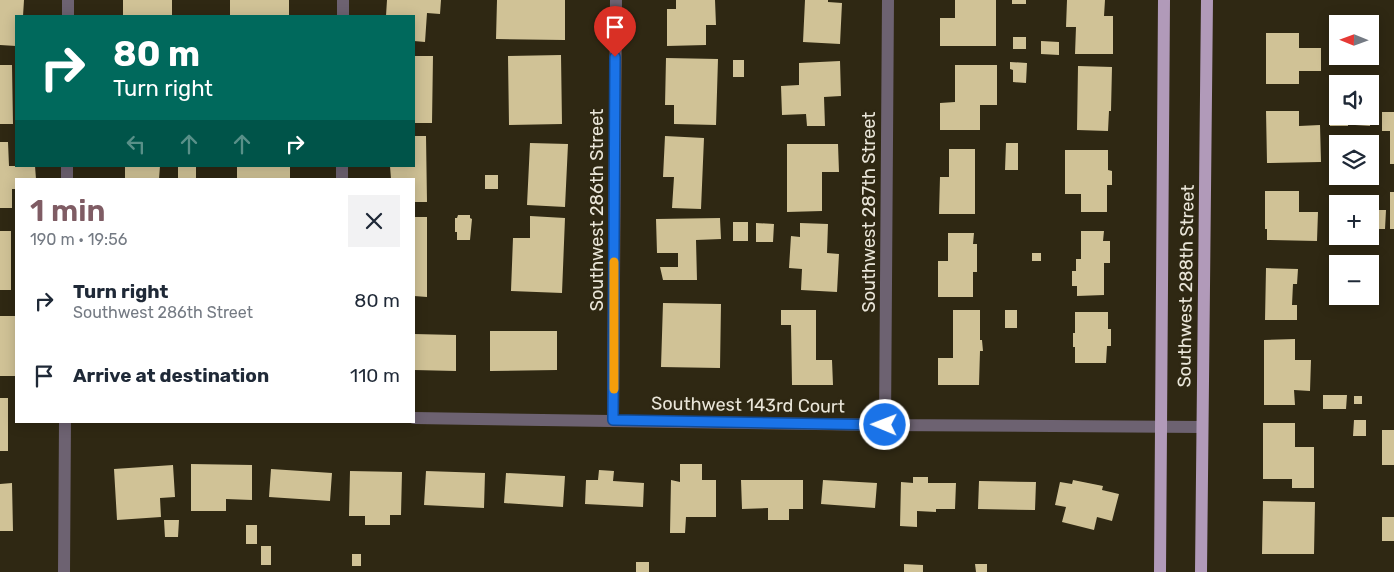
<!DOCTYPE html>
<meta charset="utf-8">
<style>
:root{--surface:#fff;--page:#f2f2f3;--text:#1f2937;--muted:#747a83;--accent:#7f5c64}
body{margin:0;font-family:Rubik,sans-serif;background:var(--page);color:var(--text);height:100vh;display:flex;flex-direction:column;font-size:19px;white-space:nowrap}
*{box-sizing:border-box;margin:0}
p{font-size:16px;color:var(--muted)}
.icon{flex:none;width:28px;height:28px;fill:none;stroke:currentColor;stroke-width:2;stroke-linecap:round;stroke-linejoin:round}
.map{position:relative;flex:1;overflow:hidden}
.sheet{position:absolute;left:15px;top:178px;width:400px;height:245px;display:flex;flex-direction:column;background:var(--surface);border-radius:0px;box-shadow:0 2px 12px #0003}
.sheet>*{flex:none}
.hud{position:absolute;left:15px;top:15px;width:400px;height:152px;border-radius:0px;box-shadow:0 2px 12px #0003;background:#00695c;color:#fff;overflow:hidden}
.needle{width:32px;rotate:271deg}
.buttons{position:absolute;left:1329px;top:15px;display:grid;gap:10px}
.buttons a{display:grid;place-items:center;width:50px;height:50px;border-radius:0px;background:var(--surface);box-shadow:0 2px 12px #0003;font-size:25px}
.pin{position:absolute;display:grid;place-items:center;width:42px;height:42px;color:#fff;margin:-51px -21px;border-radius:50% 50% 50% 0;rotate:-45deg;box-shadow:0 0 5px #0007}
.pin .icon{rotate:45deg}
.me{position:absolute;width:55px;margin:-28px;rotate:271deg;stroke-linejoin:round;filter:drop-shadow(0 0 4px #0008)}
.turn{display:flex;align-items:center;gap:18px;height:105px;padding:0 15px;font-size:22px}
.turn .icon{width:65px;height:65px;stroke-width:2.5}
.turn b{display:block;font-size:35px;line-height:42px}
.lanes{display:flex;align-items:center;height:48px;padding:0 15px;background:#0003;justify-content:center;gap:25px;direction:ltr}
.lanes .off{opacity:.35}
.round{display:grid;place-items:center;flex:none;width:52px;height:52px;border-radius:0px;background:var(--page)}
.head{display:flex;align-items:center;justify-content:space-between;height:85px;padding:0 15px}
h1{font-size:30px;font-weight:600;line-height:38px;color:var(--accent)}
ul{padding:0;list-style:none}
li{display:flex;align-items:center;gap:15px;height:75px;padding:0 15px}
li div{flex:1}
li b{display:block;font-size:19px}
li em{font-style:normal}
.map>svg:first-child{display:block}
.building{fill:#d0c296}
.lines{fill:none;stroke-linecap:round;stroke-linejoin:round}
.minor{stroke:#6d6271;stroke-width:12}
.major{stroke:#b19ab9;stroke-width:12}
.route-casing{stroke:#114b97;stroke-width:12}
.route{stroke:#1a73e8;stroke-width:9}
.slow{stroke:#f59e0b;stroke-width:9}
.labels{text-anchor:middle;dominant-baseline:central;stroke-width:5;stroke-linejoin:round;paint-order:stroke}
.street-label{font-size:18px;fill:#eae6d9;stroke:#2f2813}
</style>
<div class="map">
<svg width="1394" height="572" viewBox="0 0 1394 572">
<rect width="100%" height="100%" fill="#2f2813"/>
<path class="building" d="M0,0H24L23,16H16V46L0,45Z
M123,0H172V16H123Z
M230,0H289V16H230Z
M387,0H441L440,14L427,13L425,42L414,41V16H386Z
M497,0H565V40L496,39Z
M676,0H715L716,25H706V45L667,46V9H676Z
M805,0H828V2L842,3L840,44L803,42Z
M955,0H996V46H940V18H955Z
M1012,0H1026V4H1012Z
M1067,0H1105L1104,16H1113V54H1075L1076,27H1066Z
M1266,33H1299V48H1321V71H1299V84H1266Z
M1013,37H1026V49H1013Z
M1041,41L1059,42V55L1041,54Z
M561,55L562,124L509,125L508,56Z
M414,56H433L432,123H414Z
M666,58L718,59L716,125L674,124V105H665Z
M733,60H744V77H733Z
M840,61L841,96L824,97L825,126H807L806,114L782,115L781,86L799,85V63Z
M1010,62L1027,63L1026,83L1013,82V70L1010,69Z
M0,65H12L13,124H0Z
M955,65H997V105H980V130H940V103L955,102Z
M1078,66L1112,67L1111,111H1109L1108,131L1077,130Z
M1330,102H1338V116H1348V126H1330Z
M1266,111H1299V126L1320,125L1321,162L1267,163Z
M1382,112H1394V164H1390V131H1382Z
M1355,116H1370V126L1355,125Z
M414,136H426L427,202H414V179H391L390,166H414Z
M665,136L704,138L701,209L672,208L674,177H663Z
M0,142H8L9,166H35L36,179H16V189H12V208H0Z
M530,143L568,144L565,207L527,205Z
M1006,143H1018V170H1005Z
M787,144H838L839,172H822V211L787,212Z
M949,149H975V214H939L940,177H949Z
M1065,150H1108V170L1112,171V185H1107V212H1081V194H1065Z
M125,166H160L159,179H125Z
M237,166H290V179H237Z
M178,167H196V179H178Z
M485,175H498V189H485Z
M1265,191H1299V212H1318L1317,241L1267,240V229H1265Z
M1390,192H1394V229H1390Z
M1377,210H1386L1385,229H1377Z
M458,215H470V218L472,219L470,240H457V232H455V218H457Z
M530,216L565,218L562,293L511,291L513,238H530Z
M414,217H427V297L414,296Z
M720,218L721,239L696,240L697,280H663L660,267H678V253H657L656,219Z
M733,222H748V241H733Z
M756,223L774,224L773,242H756Z
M800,223L828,224L827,253L839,254L837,292L801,290L802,269L789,268L791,236L800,237Z
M0,231H11V290H0Z
M1081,231H1104L1103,241H1110V263H1104V295L1077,296V286H1072V271H1076V259H1081Z
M948,233H974L973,244H977V272H973V297H938V261H948Z
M1032,253H1041V261H1032Z
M1334,258L1344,259V264H1338V280H1334Z
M1266,268L1298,269L1297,284H1293L1292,305H1297V320H1265Z
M663,303L721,304L720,368L661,367Z
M781,310H816V360H832L833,385H792L791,325H781Z
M953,310H980V340H982L983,351H980L979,385H938V358H953Z
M1005,310H1017V328H1005Z
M1075,312H1108V329H1111V346H1107L1106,363H1075V347H1073V333H1075Z
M0,316H16V376H0Z
M490,331H557V370L490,371Z
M414,334L456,335V371L414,370Z
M1295,339V360H1311L1310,391L1294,390L1295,405H1264V340Z
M1323,395H1347L1346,409H1323Z
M1354,396H1362V404H1354Z
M0,398H8V451H0Z
M1354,420H1366V436H1353Z
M1263,423H1295V447H1314V488H1292V479H1263Z
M1382,430H1394V465H1382Z
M191,464L252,465V500L226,499V511H191Z
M680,464H702V480H716V517H686L685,533H670L671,480L680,482Z
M173,465L175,497L160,498L161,517L117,520L114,469Z
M271,469L332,473L330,501L269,497Z
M599,470L614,471L613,481L644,483L643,507L585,504L586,480H598Z
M350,471L402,472L401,515H390V525H365V516H349Z
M426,471L485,473L484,508L424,505Z
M506,473L565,476L563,507L504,503Z
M913,477H928V483H956L955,509H936V512L917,511V527L900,526L901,482L913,483Z
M741,480H803V509H789V520H768V508L742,509Z
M823,480L877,483L875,508L821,504Z
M1073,480L1103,486L1102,490L1119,494L1112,521L1097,517L1094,530L1062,522L1066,507L1055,505L1060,482L1072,484Z
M979,481L1036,482L1035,510L978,509Z
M12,483L13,531H0V484Z
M1263,501L1315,502L1314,554H1262Z
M1382,517H1394V541H1382Z
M164,520H179L178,537H165Z
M246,525H257V544H246Z
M261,546H271V565H261Z
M352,554H361V566H352Z
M636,562H649V572H636Z
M904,564L923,565V572H904Z
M975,564H987V572H976Z"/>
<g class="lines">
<path class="minor" d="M68,16V0
M343,16V0
M67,179V166
M342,179V166
M414,418L885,425L1202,427
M613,420L616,0
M885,425L888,0
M64,572L65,421"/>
<path class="major" d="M1160,572L1164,0
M1201,572L1207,0"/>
</g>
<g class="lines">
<defs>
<path id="route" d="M615,57L613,420L885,425"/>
</defs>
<use href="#route" class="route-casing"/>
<use href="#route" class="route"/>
<path class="slow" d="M614,389V262"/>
</g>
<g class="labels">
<g class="street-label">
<text transform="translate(597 210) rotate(-90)">Southwest 286th Street</text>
<text transform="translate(869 212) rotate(-90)">Southwest 287th Street</text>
<text transform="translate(1186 286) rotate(-89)">Southwest 288th Street</text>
<text transform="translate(748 405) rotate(1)">Southwest 143rd Court</text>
</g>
</g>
</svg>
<div class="buttons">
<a><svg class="needle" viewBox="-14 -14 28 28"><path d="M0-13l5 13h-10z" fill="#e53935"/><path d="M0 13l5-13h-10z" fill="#747a83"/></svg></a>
<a><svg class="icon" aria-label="sound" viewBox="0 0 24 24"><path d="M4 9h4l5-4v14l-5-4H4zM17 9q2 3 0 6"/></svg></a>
<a><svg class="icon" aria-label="layers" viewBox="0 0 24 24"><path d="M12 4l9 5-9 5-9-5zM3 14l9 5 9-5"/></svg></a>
<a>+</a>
<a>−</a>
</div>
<div class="pin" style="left:615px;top:57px;background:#d93025"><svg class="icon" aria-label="arrive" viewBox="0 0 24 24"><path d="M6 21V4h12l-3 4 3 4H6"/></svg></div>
<svg class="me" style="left:885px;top:425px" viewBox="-20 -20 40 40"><circle r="17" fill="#1a73e8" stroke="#fff" stroke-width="3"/><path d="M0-11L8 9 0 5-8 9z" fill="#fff"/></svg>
<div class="hud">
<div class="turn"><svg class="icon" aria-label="right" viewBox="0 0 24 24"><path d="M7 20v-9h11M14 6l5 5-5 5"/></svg><div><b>80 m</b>Turn right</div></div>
<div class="lanes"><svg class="icon off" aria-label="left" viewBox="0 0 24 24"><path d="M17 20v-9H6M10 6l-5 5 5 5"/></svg><svg class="icon off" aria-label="ahead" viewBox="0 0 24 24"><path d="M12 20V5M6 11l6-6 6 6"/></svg><svg class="icon off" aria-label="ahead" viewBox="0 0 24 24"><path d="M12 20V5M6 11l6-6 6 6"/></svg><svg class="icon" aria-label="right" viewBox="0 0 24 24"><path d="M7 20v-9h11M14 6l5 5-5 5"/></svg></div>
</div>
<section class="sheet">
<div class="head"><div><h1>1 min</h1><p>190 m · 19:56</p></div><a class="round"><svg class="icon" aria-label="close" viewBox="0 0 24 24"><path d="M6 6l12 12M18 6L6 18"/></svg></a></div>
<ul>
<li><svg class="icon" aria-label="right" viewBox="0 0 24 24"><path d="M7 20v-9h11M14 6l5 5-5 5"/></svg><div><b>Turn right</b><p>Southwest 286th Street</p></div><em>80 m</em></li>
<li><svg class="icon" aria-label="arrive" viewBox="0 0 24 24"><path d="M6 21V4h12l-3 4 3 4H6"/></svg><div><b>Arrive at destination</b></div><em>110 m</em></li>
</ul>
</section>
</div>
